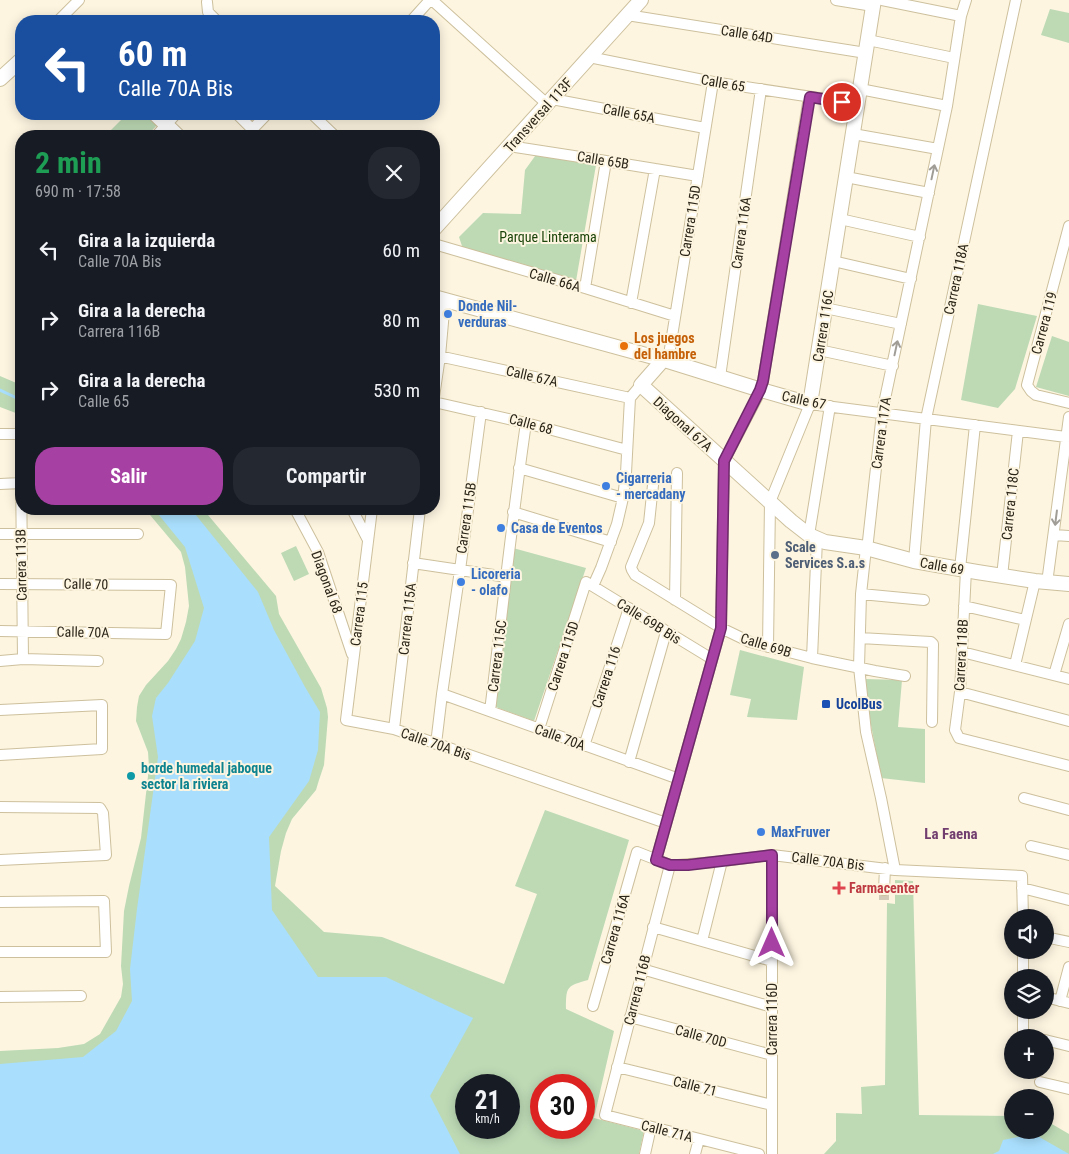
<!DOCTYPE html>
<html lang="es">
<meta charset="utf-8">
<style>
:root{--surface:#171b24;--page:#242831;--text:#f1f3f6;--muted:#9ea1a6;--accent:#a740a3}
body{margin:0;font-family:"Roboto Condensed",sans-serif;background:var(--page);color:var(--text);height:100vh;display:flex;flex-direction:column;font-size:19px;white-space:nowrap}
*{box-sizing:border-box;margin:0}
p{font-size:16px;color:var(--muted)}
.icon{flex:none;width:28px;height:28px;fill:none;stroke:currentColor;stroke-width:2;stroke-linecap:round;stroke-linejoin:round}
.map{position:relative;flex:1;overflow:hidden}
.side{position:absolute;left:15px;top:130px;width:425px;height:385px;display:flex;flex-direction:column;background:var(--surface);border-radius:20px;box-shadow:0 2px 12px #0003}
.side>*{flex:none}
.top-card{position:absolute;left:15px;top:15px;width:425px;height:105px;border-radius:20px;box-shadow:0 2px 12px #0003;background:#1a4fa0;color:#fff;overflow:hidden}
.fabs{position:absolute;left:1004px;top:909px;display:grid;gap:10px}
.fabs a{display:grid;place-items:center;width:50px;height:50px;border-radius:50%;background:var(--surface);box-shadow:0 2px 12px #0003;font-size:25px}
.speed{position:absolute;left:455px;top:1074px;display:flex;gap:10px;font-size:25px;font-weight:700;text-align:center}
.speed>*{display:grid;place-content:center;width:65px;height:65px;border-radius:50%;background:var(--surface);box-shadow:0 2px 12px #0003;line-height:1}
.speed small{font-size:12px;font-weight:400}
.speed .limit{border:8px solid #d22;background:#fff;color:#111}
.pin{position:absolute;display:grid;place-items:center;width:42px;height:42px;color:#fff;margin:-21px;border:2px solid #fff;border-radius:50%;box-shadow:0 1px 5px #0007}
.me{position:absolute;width:55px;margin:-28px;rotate:0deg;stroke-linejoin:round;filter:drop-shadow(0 0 4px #0008)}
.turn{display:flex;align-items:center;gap:18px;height:105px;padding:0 20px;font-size:22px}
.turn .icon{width:65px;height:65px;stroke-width:2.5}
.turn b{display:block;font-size:35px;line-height:42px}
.round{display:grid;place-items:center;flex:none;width:52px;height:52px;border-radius:20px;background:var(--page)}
.summary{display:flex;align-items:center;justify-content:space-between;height:85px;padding:0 20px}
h1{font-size:30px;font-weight:700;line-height:38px;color:#1e9e55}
.primary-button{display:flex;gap:10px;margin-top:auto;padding:10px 20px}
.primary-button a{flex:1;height:58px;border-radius:20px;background:var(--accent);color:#fff;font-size:20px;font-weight:700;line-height:58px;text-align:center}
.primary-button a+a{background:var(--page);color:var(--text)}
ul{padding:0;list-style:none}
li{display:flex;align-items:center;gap:15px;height:70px;padding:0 20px}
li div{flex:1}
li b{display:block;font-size:19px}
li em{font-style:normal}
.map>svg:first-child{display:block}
.green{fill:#bddab5;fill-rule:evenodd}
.water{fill:#a9dffd}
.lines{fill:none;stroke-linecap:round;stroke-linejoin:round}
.stream{stroke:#a9dffd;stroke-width:3}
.street-tunnel{stroke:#d3cbb8;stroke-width:10;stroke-dasharray:10 5;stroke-linecap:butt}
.street-casing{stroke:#cdc09d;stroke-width:12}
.secondary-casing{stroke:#cdc09d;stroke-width:16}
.street{stroke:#fff;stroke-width:10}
.secondary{stroke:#fff;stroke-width:14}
.oneway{stroke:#a09d97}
.route-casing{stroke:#6d2a6a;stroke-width:12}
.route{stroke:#a740a3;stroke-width:9}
.shop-dot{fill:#3f7fe0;stroke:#fdf5e0;stroke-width:2}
.food-dot{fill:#e8710a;stroke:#fdf5e0;stroke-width:2}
.service-dot{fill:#5c6f8a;stroke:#fdf5e0;stroke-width:2}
.transit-dot{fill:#1a4fb4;stroke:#fdf5e0;stroke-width:2}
.culture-dot{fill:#0f9aa8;stroke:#fdf5e0;stroke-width:2}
.health-dot{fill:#e0444e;stroke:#fdf5e0;stroke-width:2}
.labels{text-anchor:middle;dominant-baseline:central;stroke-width:4;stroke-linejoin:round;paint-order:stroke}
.street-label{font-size:14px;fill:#2b2518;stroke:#fdf5e0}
.park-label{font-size:14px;fill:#1a4409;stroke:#fdf5e0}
.shop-label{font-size:14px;font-weight:bold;fill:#366cbe;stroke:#fdf5e0;text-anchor:start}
.food-label{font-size:14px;font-weight:bold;fill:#c56008;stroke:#fdf5e0;text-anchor:start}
.service-label{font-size:14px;font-weight:bold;fill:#4e5e75;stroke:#fdf5e0;text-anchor:start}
.transit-label{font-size:14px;font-weight:bold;fill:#164399;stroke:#fdf5e0;text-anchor:start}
.culture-label{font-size:14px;font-weight:bold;fill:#0d838f;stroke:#fdf5e0;text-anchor:start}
.health-label{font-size:14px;font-weight:bold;fill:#be3a42;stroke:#fdf5e0;text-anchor:start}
.neighbourhood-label{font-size:15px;font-weight:bold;fill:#723e6f;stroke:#fdf5e0}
</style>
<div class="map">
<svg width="1069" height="1154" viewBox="0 0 1069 1154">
<rect width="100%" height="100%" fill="#fdf5e0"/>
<path class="green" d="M1050,9L1069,13V43L1041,35Z
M127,114H146L157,125L147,136H105Z
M538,152L596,165L576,281L463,249L459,237L483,213L521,214L525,170Z
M978,304L1037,316L1015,389L998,408L961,400Z
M1052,336L1069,342V396L1036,387Z
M0,376L21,385V415L0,407Z
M145,509H203L276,596L279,614L321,688L327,708L328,717L324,765L319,780L316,790L292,819L286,833L281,851L275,886L324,932L382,937L504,984L537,894L515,886L545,810L629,840L588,980C567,986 566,986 566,1009L614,1031L594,1118L644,1131L639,1154H0V1051L58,1048L84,1044L100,1034L121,997L123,984L121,966L124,911L129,886L141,838L149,767L148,752L136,721L137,707L139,696L146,685L168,661L176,649L181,639L186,622L189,606L185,567L181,552ZM466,1085H509V1128H466ZM541,1085H584V1128H541Z
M296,546L309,574L294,581L281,553Z
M513,548L586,568L534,721L493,706Z
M740,650L804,667L797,720L747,717L751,699L730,695Z
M864,679L902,680L898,727L925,729V783L881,778L871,725Z
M895,880L913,881L919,1115L1012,1116V1130H1045V1120L1069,1134V1154H824L836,1141V1113L862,1114L861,1087L885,1085L887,903L895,904Z"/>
<path class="water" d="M154,509H191L258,592L274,630L305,687L320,712L318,750L309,781L269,837L272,910L318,977H386L473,1018L430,1096L460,1154H0V1064L83,1057L116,1031L132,1001L130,969L137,909L158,757L152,716L156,698L168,683L195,641L204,608L185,547Z
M1034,1134L1069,1154H993L999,1151L1003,1140Z"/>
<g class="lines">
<path class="stream" d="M0,390L21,400"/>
<path class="street-tunnel" d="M884,900V890"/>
<defs>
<path id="street" d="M432,0L547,104
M836,0L873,6
M882,0L961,16
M207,2L208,12L217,21
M627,15L866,53
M58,21L79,0
M411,21L430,0
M868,40L954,58
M589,57L713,82L858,104
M860,89L947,106
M552,99L705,128
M237,114L252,129
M312,114L335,136
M853,134L938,149
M156,136L176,114
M246,136L267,114
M509,146L606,161L698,176
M846,177L929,193
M840,219L920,237
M1069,226L1027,385L1031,391L1036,395L1069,403
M434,244L585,288L675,316
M833,261L911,279
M585,288L606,161
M631,303L655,169
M825,308L901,324
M819,350L893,366
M434,355L630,398
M668,361L713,82
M720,377L761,89
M434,397L440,356L445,300
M434,402L526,423L627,450
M0,434H21
M519,468L623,498
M21,471L23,659
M0,484L21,483
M653,485L649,523L631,567L632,570L635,575L721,628L750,642L812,658L875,671L905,676
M295,509L318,552L352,654
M352,509L368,540
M372,509L346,720L394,729L666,823
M513,512L611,542
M0,534H138
M809,535L830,406
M1054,535L1069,536
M914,561L926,419L1016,0
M413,563L507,577
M960,569L975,425
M966,570L960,692L955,730L959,738L1069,766
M1002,576L1018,431
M1047,583L1069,417
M0,584L171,585L166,634L0,631
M593,586L601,568L617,524L623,498L626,473L630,398L641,385
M861,594L924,600
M675,600L677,473
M964,606L1025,620
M860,638L931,642L933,644L932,722
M768,647L770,502L810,404L1066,437
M962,652L1069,679
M812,658L817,539
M0,661L23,659L98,661
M1015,665L1035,581
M1054,675L1069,624
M960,692L1069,721
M442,694L679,779
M0,710L102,705V749L0,755
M490,711C502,615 512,519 526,423
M394,729L420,509
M539,729L586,582L712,659
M436,744L442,694L460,570L481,412
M584,746L629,608
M629,762L666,632
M1024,798L1069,810
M0,807L100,808L103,813L106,855L0,860
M1031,846L1069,855
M656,860L721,628L724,461L761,390L763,381L809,97
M670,865L605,1115L759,1154
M895,870L881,798L866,732L859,667L861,594L866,548L868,541L882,413L947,106L961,16L966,0
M1022,888L1069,900
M884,890L885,868
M0,902L104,901L106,952H0
M653,927L772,961
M1045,937L1069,942
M702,941L722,861
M1023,950V978
M642,969L772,1007
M0,997L81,996
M1045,997L1069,1003
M1060,1001L1069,967
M593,1006L637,852L670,865H678L715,862L772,855L895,870L1022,876L1023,918
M1023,1010V1038
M630,1017L772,1055
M1045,1040L1069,1046
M617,1067L772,1105
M1040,1082L1069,1089
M645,1154L651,1127
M695,1154L699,1139
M772,1154V855"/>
<path id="secondary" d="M0,79L21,60
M155,114L178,136
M434,229L641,0
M434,297L668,361L761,390L810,404L874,0
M663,360L641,385L791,521L809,535L825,542L866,548L914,561L977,572L1035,581L1069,584"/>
</defs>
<use href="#street" class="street-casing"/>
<use href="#secondary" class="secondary-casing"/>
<use href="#street" class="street"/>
<use href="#secondary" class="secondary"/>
</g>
<defs><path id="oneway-shaft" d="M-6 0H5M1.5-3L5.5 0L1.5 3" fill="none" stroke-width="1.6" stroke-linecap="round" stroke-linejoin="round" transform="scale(1.25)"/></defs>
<g class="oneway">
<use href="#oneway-shaft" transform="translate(933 172) rotate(-78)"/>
<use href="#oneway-shaft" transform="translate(896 348) rotate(-78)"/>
<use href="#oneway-shaft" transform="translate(1056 518) rotate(97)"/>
</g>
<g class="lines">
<defs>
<path id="route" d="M772,943V855L688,865H670L656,860L721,628L724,461L760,390L763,381L810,97L842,102"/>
</defs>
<use href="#route" class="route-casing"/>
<use href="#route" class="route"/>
</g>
<g class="shop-dot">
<circle cx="448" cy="314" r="5"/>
<circle cx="606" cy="486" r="5"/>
<circle cx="501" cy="528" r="5"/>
<circle cx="461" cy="582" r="5"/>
<circle cx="761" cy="832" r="5"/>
</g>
<circle class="food-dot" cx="624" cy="346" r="5"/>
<circle class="service-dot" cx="775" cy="555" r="5"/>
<rect class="transit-dot" x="821" y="699" width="10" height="10" rx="2.5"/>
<circle class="culture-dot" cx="131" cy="776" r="5"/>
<path class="health-dot" d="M836.5 880.5h5v5h5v5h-5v5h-5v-5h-5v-5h5z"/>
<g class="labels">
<g class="street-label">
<text transform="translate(747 34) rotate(9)">Calle 64D</text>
<text transform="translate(723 83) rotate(10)">Calle 65</text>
<text transform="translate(629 113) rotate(11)">Calle 65A</text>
<text transform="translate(538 115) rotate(-48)">Transversal 113F</text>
<text transform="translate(603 160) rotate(9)">Calle 65B</text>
<text transform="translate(690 221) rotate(-81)">Carrera 115D</text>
<text transform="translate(741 233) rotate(-82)">Carrera 116A</text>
<text transform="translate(956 279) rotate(-78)">Carrera 118A</text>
<text transform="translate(555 280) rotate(16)">Calle 66A</text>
<text transform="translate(1044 323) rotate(-75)">Carrera 119</text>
<text transform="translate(823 326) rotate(-81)">Carrera 116C</text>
<text transform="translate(532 376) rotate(13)">Calle 67A</text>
<text transform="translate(804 400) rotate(12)">Calle 67</text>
<text transform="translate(531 424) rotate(15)">Calle 68</text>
<text transform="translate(683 424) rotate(42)">Diagonal 67A</text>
<text transform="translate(881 433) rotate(-82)">Carrera 117A</text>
<text transform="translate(1010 504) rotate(-84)">Carrera 118C</text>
<text transform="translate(466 518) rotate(-82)">Carrera 115B</text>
<text transform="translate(21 565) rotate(-91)">Carrera 113B</text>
<text transform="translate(942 566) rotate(10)">Calle 69</text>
<text transform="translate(327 582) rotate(70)">Diagonal 68</text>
<text transform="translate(86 584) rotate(1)">Calle 70</text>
<text transform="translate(359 614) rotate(-83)">Carrera 115</text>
<text transform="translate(407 619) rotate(-84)">Carrera 115A</text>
<text transform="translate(649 621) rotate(32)">Calle 69B Bis</text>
<text transform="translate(83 632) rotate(1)">Calle 70A</text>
<text transform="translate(766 645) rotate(17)">Calle 69B</text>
<text transform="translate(961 655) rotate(-87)">Carrera 118B</text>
<text transform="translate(497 656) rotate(-83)">Carrera 115C</text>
<text transform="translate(563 656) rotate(-72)">Carrera 115D</text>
<text transform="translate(606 677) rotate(-72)">Carrera 116</text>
<text transform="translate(560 737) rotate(20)">Calle 70A</text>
<text transform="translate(436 744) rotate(19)">Calle 70A Bis</text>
<text transform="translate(828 861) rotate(7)">Calle 70A Bis</text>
<text transform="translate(615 929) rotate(-74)">Carrera 116A</text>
<text transform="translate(637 990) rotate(-76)">Carrera 116B</text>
<text transform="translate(772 1019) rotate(-90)">Carrera 116D</text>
<text transform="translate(701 1036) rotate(15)">Calle 70D</text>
<text transform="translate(695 1086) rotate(14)">Calle 71</text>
<text transform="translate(667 1131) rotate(14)">Calle 71A</text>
</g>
<g class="park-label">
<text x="548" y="237">Parque Linterama</text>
</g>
<g class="shop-label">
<text x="458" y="306">Donde Nil-<tspan x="458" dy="16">verduras</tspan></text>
<text x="616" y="478">Cigarreria<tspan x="616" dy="16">- mercadany</tspan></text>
<text x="511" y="528">Casa de Eventos</text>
<text x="471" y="574">Licoreria<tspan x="471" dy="16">- olafo</tspan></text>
<text x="771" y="832">MaxFruver</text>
</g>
<g class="food-label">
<text x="634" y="338">Los juegos<tspan x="634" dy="16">del hambre</tspan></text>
</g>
<g class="service-label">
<text x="785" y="547">Scale<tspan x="785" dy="16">Services S.a.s</tspan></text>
</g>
<g class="transit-label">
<text x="836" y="704">UcolBus</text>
</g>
<g class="culture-label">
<text x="141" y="768">borde humedal jaboque<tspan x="141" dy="16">sector la riviera</tspan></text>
</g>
<g class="health-label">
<text x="849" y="888">Farmacenter</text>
</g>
<g class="neighbourhood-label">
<text x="951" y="834">La Faena</text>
</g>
</g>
</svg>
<div class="fabs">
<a><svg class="icon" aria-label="sound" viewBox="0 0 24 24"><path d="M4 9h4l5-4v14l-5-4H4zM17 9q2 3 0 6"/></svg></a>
<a><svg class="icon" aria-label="layers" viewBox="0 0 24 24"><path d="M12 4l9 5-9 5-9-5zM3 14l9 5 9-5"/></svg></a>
<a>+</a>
<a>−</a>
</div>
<div class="speed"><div>21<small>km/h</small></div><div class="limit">30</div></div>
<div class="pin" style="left:842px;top:102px;background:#d93025"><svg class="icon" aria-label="arrive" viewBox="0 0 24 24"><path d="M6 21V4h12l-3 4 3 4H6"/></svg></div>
<svg class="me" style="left:772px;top:943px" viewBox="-20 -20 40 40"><path d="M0-17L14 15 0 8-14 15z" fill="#a740a3" stroke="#fff" stroke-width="4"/></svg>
<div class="top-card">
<div class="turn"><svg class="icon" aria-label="left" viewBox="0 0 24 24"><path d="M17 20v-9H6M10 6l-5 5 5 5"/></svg><div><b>60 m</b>Calle 70A Bis</div></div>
</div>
<section class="side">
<div class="summary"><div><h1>2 min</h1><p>690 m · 17:58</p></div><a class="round"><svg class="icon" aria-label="close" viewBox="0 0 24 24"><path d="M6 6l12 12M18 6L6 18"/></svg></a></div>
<ul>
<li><svg class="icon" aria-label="left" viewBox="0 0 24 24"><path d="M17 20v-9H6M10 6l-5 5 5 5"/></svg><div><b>Gira a la izquierda</b><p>Calle 70A Bis</p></div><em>60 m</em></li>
<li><svg class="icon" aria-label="right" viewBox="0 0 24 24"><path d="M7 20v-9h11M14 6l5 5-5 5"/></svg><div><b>Gira a la derecha</b><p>Carrera 116B</p></div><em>80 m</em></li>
<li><svg class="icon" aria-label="right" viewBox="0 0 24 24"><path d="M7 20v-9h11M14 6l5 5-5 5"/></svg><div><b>Gira a la derecha</b><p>Calle 65</p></div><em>530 m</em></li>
</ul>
<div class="primary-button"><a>Salir</a><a>Compartir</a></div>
</section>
</div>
